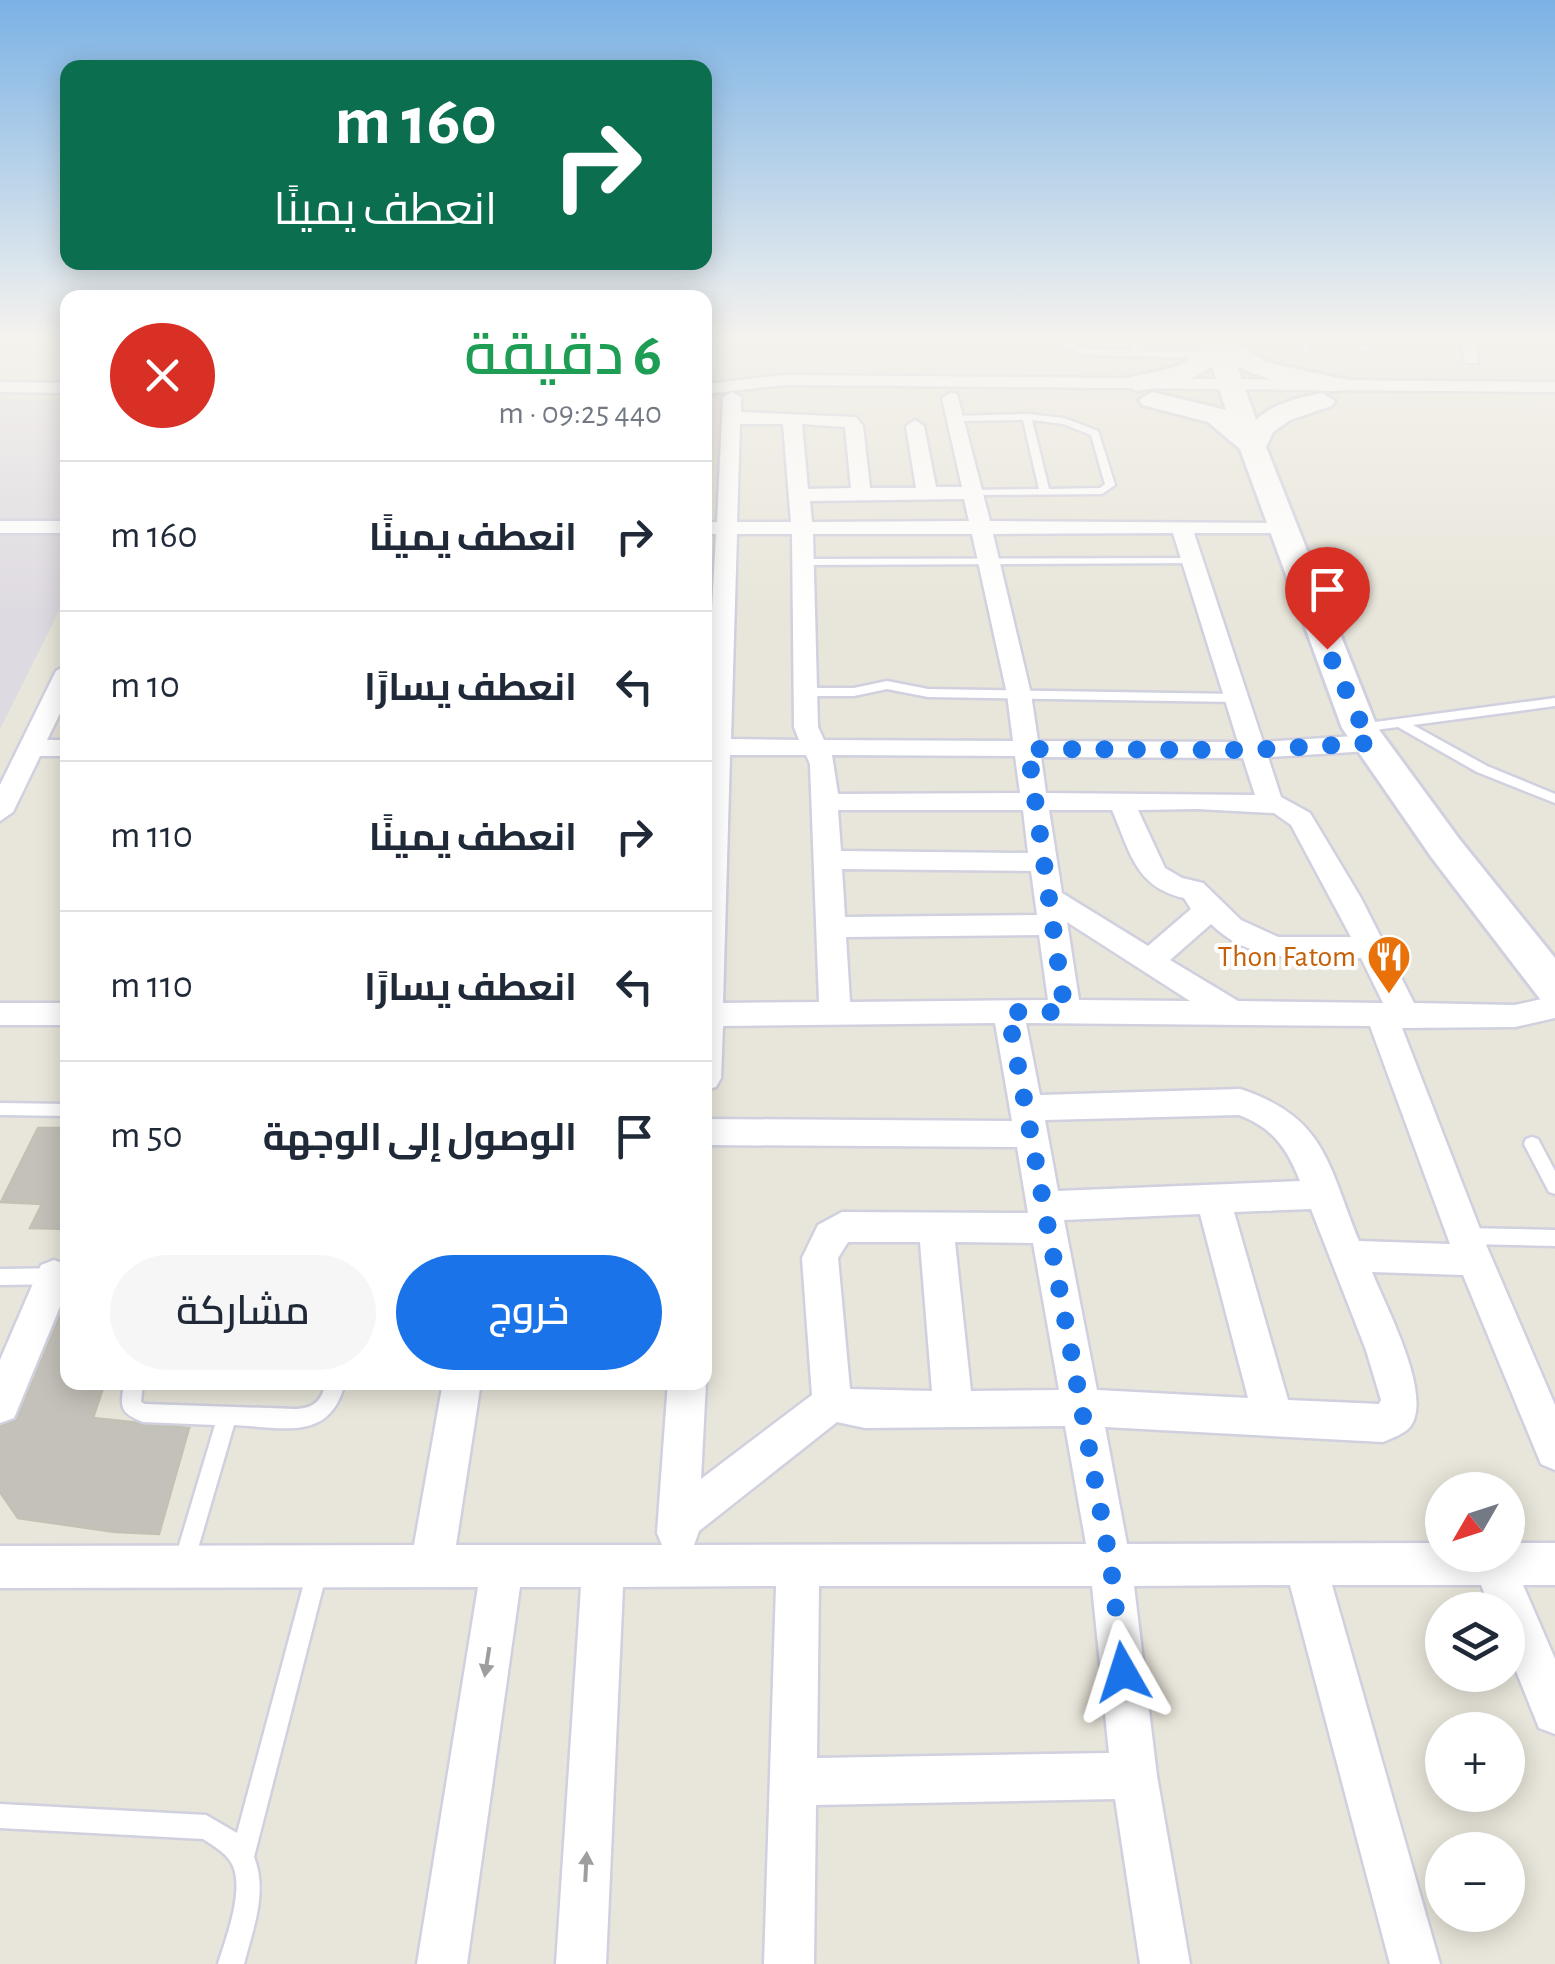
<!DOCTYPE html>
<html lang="ar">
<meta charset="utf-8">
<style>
:root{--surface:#fff;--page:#f6f6f7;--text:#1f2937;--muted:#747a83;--line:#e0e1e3;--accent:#1a73e8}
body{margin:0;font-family:"Alegreya Sans",Cairo,sans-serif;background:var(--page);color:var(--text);direction:rtl;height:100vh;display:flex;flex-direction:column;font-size:38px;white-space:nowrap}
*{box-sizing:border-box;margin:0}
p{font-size:32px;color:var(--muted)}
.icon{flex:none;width:55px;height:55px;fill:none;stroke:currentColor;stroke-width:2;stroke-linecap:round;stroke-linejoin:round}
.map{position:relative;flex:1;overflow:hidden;direction:ltr}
.sheet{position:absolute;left:60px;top:290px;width:652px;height:1100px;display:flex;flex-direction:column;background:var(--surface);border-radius:20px;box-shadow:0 5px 25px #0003;direction:rtl}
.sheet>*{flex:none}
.hud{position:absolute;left:60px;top:60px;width:652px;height:210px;border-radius:20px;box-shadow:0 5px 25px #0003;direction:rtl;background:#0b6e4f;color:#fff;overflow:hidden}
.needle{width:65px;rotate:231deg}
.tools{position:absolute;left:1425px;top:1472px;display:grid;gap:20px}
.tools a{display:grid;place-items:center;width:100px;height:100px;border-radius:50%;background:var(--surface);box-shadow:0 5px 25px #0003;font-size:50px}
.pin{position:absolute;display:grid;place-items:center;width:85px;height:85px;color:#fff;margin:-102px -42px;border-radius:50% 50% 50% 0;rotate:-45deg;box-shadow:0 0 10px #0007}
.pin .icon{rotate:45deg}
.me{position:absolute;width:110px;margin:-55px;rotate:354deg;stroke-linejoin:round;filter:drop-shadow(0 0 8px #0008)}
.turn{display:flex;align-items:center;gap:35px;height:210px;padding:0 50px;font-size:45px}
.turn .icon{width:130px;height:130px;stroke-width:2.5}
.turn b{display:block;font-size:70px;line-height:85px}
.round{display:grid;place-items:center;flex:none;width:105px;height:105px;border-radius:52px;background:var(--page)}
.overview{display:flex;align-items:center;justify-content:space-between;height:170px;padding:0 50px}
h1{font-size:60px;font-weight:600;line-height:75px;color:#1e9e55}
.cta{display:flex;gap:20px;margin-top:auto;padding:20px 50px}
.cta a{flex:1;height:115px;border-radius:60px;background:var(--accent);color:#fff;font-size:40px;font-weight:600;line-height:115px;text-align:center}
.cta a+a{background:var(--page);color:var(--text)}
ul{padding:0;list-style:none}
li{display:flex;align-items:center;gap:30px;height:150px;padding:0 50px;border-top:2px solid var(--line)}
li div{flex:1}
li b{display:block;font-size:38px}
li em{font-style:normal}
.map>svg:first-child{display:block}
.industrial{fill:#dedae1}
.building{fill:#c4c1ba;stroke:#c3c1b4;stroke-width:2.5}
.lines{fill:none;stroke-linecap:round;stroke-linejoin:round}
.lane-casing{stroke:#d0d0df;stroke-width:5}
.street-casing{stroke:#d0d0df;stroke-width:5}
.secondary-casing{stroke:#d0d0df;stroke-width:6}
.lane{fill:#fff;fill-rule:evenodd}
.street{fill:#fff;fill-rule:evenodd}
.secondary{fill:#fff;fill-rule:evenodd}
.oneway{fill:#9e9e9e}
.route{stroke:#1a73e8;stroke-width:18;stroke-dasharray:0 32.4}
.labels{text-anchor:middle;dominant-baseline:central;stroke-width:8;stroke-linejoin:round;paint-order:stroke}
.food-label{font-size:30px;fill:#c56008;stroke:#fff;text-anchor:end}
</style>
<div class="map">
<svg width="1555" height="1964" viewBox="0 0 1555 1964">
<rect width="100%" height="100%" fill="#e8e5da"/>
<path class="industrial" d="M0,399L68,400L67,595L0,729Z"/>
<path class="building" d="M38,1128H68V1229L30,1228L42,1204L1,1202Z
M64,1307H68V1382H105L93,1418L189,1428L159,1534L115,1532L18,1518L0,1492V1426L17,1419Z"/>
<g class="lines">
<defs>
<path id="lane" d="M1061,338H1069L1072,343L1086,349L1131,350L1127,338H1135L1139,351L1210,352L1214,355L1210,358L1085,355L1065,347Z
M1298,338H1306L1310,351H1304Z
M1353,338H1361L1368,349L1367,351H1361Z
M1027,414L1064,418L1098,431L1115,485L1102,494L968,495L967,493L972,490L1039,489L1023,420L956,421L951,418L953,416ZM1032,420L1063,424L1091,435L1105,484L1100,488L1049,489Z
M1195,558L1200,561L1199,563L803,565L798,562L803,559Z
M887,681L928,689L1236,694L1242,698L1236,702L928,697L887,689L854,696H806L800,692L806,688H854Z
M1555,698V706L1413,725L1487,766L1555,794V803L1477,772L1398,727L1360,732L1354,728L1360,724Z
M0,1103L68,1104V1116L0,1115Z
M1532,1137L1538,1139L1555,1171V1194L1549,1192L1524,1144L1526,1139Z
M1465,1228L1555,1230V1246L1465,1244L1459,1241L1456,1236L1459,1231Z
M68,1268V1284L0,1285V1269Z
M124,1382H143L141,1402L145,1404L296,1409C315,1408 322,1400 326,1382H345C331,1443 282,1427 234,1425L194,1562L191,1569L184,1572L177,1569L174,1562L215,1425L143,1422C118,1412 121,1407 124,1382Z
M318,1558L325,1561L328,1568L254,1857C268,1892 253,1929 244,1964H218C226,1938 244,1892 233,1866C228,1854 214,1846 203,1839L0,1828V1804L206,1815L237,1833L308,1568L311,1561Z"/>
<path id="street" d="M1459,338H1475L1478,363H1466Z
M785,375L1555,382V392L785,385L705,394V384Z
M0,382L68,383V393L0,392Z
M732,392L741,397V412L856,417L863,426L870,488H916L906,426L915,420L924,426L936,487H962L942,398L951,393L957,394L990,521L1290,523L1293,527L1290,531L1283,533H1194L1263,742L1370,735L1383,743L1370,751L1268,757L1281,797L1310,813L1361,898L1414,1003L1515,1005L1555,996V1018L1515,1027L1402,1028L1487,1247L1555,1405V1470L1541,1464L1463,1275L1372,1272C1385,1305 1434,1396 1410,1427C1404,1434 1392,1438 1383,1442L1105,1427L1127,1544L1442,1543V1555H1508V1543H1555V1585H1523L1555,1659V1734L1539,1728L1508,1651V1610H1491L1481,1585H1332L1440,1964H1390L1290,1585L1134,1586L1157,1776L1190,1964H1140L1115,1799L816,1805L814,1964H764L776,1586L623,1587L606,1964H556L581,1587H520L467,1964H417L478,1587L0,1588V1546L414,1545L443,1382H481L456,1545H662L657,1533L668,1382H706L701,1479L812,1395L802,1258L818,1225L842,1212L1028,1213L1017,1147L705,1145V1119L1012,1121L995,1023L723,1026L721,1078L716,1087L705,1090V739L716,534H705V522H717L723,397ZM740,424H783L791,522H737ZM802,424L845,427L851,488L808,489ZM964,499L969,521L812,522L810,501ZM1173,533L1238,742L1038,741L1031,694L993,534ZM737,534H792L794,727L799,740L731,739ZM813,534H972L1007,694L1013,741L824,740L818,727ZM730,755H806L810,764L819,1002L723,1003ZM832,755L1015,756L1020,793L838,794ZM1041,757L1243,758L1255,795L1046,793ZM1197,809L1274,813L1291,825L1351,937H1278L1241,920L1203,883L1182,878L1165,868L1138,810ZM838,810H1023L1028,853L841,851ZM1049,810H1112C1130,851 1135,887 1184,898L1191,909L1148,946L1062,893ZM842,869L1031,871L1037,915L845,917ZM1067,922L1190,1001L1079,1000ZM1211,924C1252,965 1307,958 1361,958L1383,1003L1238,1001L1170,960ZM1039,935L1048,1000L850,1002L846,937ZM1026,1023L1370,1026L1450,1244L1359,1241C1328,1165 1326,1117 1240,1089L1040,1095ZM1239,1115C1273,1128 1287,1148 1300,1181L1058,1191L1045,1120ZM1311,1209L1366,1350L1381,1400L1379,1404L1288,1400L1234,1212ZM1200,1214L1248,1398L1097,1390L1064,1220ZM848,1242H920L932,1391L850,1389L838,1258ZM955,1242L1033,1243L1059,1390L971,1391ZM837,1422L865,1428L1065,1426L1086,1544L694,1545L699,1531ZM819,1586H1092L1109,1753L817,1758Z
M0,521H68V533H0Z
M68,664V697L47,740H68V756H40L13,812L0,821V785L56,671Z
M0,1003H68V1025H0Z
M54,1260L67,1265L68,1287L14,1418L0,1423V1360L41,1265Z"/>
<path id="secondary" d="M1204,338H1231L1266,362L1348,380L1352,385C1335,403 1258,377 1237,366L1256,420C1274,403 1298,398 1322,393L1335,401L1331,406L1290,420L1273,432L1266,447L1377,727L1460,840L1555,958V1004L1540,999L1432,858L1342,728L1240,449L1208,422L1143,405L1139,400L1152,392L1226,410L1212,366C1191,383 1163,386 1137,391L1124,383L1128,378C1157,370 1193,371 1204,338Z"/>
</defs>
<use href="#lane" class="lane-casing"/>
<use href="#street" class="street-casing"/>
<use href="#secondary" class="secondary-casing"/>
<use href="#lane" class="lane"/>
<use href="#street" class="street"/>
<use href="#secondary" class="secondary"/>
</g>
<defs><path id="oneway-solid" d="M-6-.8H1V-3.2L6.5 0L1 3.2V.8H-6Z" transform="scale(2.5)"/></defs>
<g class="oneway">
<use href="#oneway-solid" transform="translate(487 1662) rotate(99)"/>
<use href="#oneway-solid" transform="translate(586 1867) rotate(-87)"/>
</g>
<linearGradient id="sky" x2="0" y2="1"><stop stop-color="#7bb2e5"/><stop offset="0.55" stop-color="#f5f3ee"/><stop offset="1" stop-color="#f5f3ee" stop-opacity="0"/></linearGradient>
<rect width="1555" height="613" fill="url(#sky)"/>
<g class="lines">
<path class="route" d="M1123,1672L1111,1567L1008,1012H1065L1028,749L1251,750L1370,743L1327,649"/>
</g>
<defs>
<symbol id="restaurant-pin" viewBox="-11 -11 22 30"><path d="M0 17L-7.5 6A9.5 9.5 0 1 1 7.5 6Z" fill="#e8710a" stroke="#fff"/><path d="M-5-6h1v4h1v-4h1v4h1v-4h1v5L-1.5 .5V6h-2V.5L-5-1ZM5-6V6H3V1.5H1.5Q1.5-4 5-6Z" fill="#fff"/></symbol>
</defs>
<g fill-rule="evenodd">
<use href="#restaurant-pin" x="1364" y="932" width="50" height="68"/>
</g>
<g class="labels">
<g class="food-label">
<text x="1356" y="957">Thon Fatom</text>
</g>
</g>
</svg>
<div class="tools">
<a><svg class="needle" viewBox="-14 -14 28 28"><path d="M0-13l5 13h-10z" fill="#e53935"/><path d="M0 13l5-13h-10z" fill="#747a83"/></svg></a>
<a><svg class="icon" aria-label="layers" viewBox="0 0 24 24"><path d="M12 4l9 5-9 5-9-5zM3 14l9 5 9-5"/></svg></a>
<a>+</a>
<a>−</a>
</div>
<div class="pin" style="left:1327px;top:649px;background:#d93025"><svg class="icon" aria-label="arrive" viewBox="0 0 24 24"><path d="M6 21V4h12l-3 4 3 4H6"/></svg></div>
<svg class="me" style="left:1123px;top:1672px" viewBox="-20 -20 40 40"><path d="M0-17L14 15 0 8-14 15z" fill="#1a73e8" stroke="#fff" stroke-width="4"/></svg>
<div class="hud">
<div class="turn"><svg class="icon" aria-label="right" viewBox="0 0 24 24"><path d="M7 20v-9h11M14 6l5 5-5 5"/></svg><div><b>160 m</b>انعطف يمينًا</div></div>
</div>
<section class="sheet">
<div class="overview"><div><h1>6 دقيقة</h1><p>440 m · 09:25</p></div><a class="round" style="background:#d93025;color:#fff"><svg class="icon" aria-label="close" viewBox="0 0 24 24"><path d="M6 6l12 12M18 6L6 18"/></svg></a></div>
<ul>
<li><svg class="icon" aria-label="right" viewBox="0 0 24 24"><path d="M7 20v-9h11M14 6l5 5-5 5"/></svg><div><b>انعطف يمينًا</b></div><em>160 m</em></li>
<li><svg class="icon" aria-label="left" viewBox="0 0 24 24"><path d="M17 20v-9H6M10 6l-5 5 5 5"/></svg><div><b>انعطف يسارًا</b></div><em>10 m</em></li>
<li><svg class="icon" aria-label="right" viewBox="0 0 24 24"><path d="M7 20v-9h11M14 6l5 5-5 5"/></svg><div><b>انعطف يمينًا</b></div><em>110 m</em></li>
<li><svg class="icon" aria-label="left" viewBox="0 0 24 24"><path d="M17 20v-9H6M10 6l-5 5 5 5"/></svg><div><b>انعطف يسارًا</b></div><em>110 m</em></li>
<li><svg class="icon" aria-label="arrive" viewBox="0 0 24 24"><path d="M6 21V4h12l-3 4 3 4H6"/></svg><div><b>الوصول إلى الوجهة</b></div><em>50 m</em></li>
</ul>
<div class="cta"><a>خروج</a><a>مشاركة</a></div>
</section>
</div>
